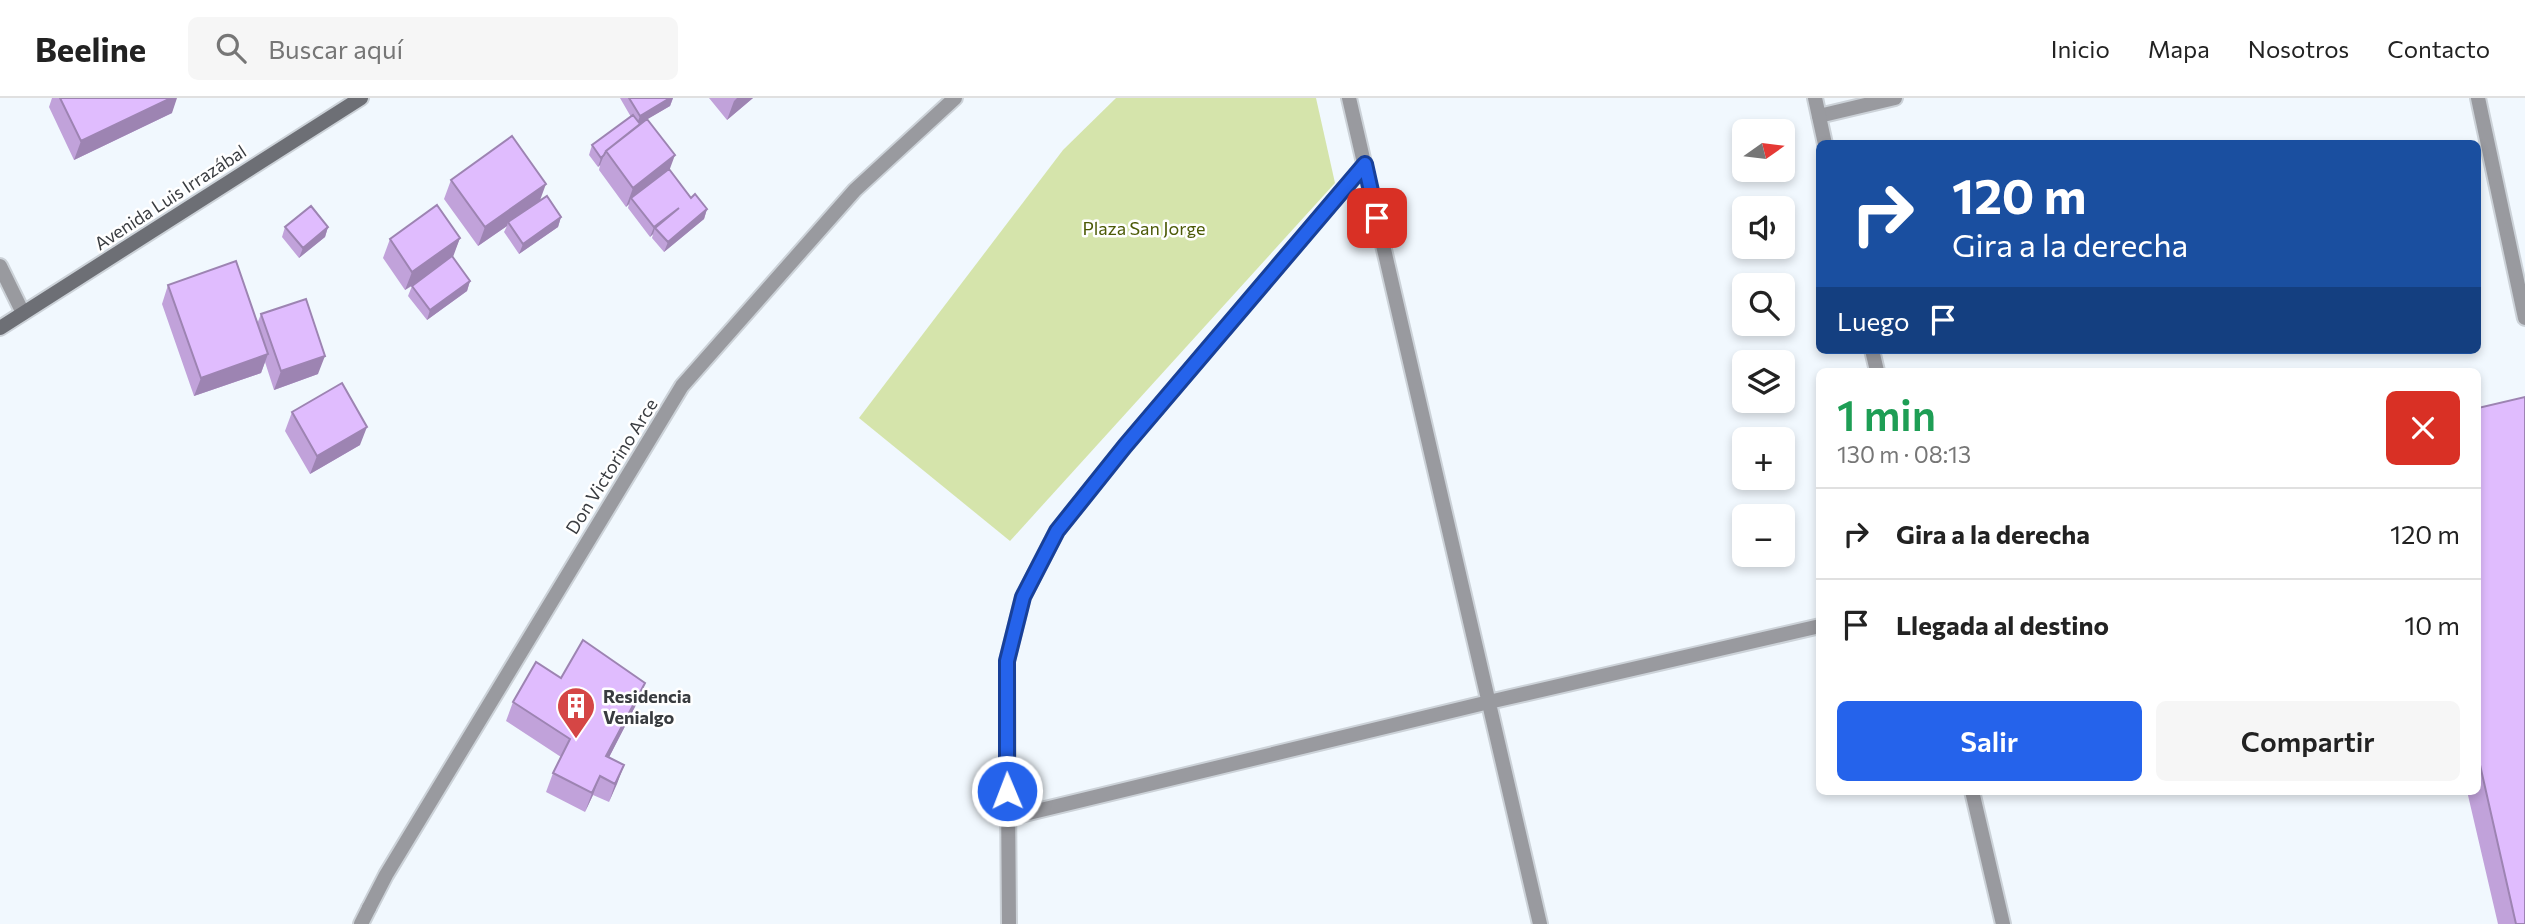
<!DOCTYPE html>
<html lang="es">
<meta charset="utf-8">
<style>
:root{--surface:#fff;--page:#f6f6f6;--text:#222;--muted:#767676;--line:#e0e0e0;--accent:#2563eb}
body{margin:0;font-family:Commissioner,sans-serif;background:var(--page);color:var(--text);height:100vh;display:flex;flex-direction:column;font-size:26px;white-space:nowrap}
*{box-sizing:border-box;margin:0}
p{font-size:23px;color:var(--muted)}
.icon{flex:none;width:38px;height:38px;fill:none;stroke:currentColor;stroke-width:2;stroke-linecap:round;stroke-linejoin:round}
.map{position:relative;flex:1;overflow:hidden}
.side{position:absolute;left:1816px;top:270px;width:665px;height:427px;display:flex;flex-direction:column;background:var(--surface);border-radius:10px;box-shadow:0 4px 10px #0003}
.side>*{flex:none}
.banner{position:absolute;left:1816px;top:42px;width:665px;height:214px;border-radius:10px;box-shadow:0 4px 10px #0003;background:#1a4fa0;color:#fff;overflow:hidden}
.needle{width:46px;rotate:76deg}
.controls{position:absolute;left:1732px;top:21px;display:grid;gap:14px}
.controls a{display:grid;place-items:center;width:63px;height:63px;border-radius:10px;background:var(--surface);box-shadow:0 4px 10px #0003;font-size:35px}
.pin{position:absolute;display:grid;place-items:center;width:60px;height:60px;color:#fff;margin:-30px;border-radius:14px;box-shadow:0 4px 10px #0006}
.me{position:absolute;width:77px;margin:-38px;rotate:359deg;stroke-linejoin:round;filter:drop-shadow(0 0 5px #0008)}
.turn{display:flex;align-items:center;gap:24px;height:147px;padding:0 21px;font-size:32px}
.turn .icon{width:91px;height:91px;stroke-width:2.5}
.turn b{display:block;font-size:49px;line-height:60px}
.then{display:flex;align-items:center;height:66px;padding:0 21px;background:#0003;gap:14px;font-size:26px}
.round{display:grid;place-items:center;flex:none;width:74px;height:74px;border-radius:10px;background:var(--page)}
.summary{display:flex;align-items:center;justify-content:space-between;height:119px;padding:0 21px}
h1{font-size:42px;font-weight:600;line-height:52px;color:#1e9e55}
.button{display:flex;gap:14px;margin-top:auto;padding:14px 21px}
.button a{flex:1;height:80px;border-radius:10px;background:var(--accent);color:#fff;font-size:28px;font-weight:600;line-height:80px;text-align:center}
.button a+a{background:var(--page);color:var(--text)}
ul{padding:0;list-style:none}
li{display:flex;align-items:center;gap:21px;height:91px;padding:0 21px;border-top:2px solid var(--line)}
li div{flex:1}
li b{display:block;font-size:26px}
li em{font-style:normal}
header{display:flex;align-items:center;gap:42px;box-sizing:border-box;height:98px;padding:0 35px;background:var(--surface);border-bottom:2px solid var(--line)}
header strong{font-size:33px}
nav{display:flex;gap:38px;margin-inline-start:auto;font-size:24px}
.search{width:490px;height:63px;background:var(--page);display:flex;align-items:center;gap:18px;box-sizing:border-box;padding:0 24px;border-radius:10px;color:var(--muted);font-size:26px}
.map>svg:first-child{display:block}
.green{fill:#d5e4ab}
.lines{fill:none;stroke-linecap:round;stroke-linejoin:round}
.lane-casing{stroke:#ccd2d8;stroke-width:18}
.street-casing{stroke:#ccd2d8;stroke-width:18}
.secondary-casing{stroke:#ccd2d8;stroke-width:18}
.lane{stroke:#999a9f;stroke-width:14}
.street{stroke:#999a9f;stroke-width:14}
.secondary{stroke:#6d6f75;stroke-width:14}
.wall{fill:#c1a2da}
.shaded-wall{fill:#9d84b2}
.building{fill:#e0bcfe;stroke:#9d84b2;stroke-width:2}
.route-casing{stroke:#184099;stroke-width:18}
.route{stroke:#2563eb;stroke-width:12}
.labels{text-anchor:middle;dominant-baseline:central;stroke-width:5;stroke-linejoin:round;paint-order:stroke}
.street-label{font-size:18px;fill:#393c40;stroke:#fff}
.park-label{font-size:18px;fill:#4c5a07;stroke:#fff}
.poi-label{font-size:18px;font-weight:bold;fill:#393c40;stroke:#fff;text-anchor:start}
</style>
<header>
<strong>Beeline</strong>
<div class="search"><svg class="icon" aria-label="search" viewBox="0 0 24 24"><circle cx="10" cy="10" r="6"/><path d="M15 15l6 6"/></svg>Buscar aquí</div>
<nav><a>Inicio</a><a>Mapa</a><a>Nosotros</a><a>Contacto</a></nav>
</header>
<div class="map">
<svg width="2525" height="826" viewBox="0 0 2525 826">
<rect width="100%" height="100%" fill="#f1f8fe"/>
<path class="green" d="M1116,0H1316L1335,85L1010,443L859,320L1063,52Z"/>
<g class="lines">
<defs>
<path id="lane" d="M1819,18L1895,0
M361,826L369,810"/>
<path id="street" d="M1349,0L1540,826
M1815,0L1825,46
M2478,0L2525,220
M0,168L23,215
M1872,252L1877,273
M1972,693L2003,826
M1008,720L1489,604L1820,528
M369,810L386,777L682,288L855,92L955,0
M1009,826L1007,563L1023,499L1057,433L1125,348L1365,66"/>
<path id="secondary" d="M0,230L361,0"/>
</defs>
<use href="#lane" class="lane-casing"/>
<use href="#street" class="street-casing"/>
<use href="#secondary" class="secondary-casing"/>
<use href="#lane" class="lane"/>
<use href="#street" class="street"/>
<use href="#secondary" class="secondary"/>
</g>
<path class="wall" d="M52,0H171L172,15L74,62L49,9Z
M620,0H673L670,8L647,21L670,72L691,100L707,111L704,121L664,154L652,140L653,136L650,139L628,110L629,106L626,109L599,72L600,67L598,69L589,57L592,47L631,19Z
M709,0H753L727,22Z
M451,82L539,103L561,119L558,129L519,156L504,134L507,128L478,148L444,101Z
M285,129H328L325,139L299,160L282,139Z
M460,140L452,159L470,183L467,193L427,222L408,198L412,188L405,192L383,160L390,141Z
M168,187L257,226L261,216L318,276L274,292L265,264L261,275L194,298L162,206Z
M2478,310L2525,826H2498L2467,693H2478Z
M292,314L360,347L310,376L285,333Z
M561,580L638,603L609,659L624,667L609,704L593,697L585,714L546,694L553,675L561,659L506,623L513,604Z"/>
<path class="shaded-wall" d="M171,0H177L172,15L74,62L81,43Z
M670,0H673L670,8L636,28L640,18Z
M737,0H753L727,22L734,3Z
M604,57L600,67L598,69L601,60Z
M675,57L668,76L631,100L629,106L626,109L633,90Z
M546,86L539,105L508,124L507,128L478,148L485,129Z
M679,110L655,130L653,136L650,139L654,129Z
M707,111L704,121L664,154L668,144Z
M561,119L558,129L519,156L523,146Z
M328,129L325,139L299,160L303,150Z
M460,140L453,159L405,192L412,174Z
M470,183L467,193L427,222L430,212Z
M268,256L261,275L194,298L201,280Z
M325,258L318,276L274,292L281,273Z
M367,329L360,347L310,376L317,358Z
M645,585L638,603L600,677L606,658Z
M624,667L617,686L609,704L615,686Z
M600,678L593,697L585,714L592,695Z"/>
<path class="building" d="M60,0H171L81,43Z
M629,0H670L640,18Z
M633,17L640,26L606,53L604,57L601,60L592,47Z
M647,21L675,57L633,90L606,53Z
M512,38L546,86L485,129L451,82Z
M669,71L691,100L695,96L707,111L668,144L655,130L679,110L654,129L631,100Z
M547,98L561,119L523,146L508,124Z
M437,107L460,140L412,174L390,141Z
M311,108L328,129L303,150L285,129Z
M452,158L470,183L430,212L412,188Z
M236,163L268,256L201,280L168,187Z
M306,201L325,258L281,273L261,216Z
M342,285L367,329L317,358L292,314Z
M2525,299V826H2516L2478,658V310Z
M583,542L645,585L606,658L624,667L615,686L600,678L592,695L553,675L570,641L513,604L536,564L561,580Z"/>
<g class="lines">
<defs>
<path id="route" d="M1007,693V563L1023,499L1057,433L1125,348L1365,66L1377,120"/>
</defs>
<use href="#route" class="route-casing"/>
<use href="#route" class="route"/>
</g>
<defs>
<symbol id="building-pin" viewBox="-11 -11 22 30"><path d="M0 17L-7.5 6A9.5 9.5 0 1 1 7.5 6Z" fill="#d54645" stroke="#fff"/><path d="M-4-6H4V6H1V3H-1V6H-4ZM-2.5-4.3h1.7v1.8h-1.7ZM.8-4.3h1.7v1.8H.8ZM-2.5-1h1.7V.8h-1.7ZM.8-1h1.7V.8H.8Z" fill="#fff"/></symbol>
</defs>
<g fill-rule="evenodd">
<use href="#building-pin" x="554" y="586" width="44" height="60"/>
</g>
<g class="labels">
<g class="street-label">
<text transform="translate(170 99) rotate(-33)">Avenida Luis Irrazábal</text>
<text transform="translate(611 368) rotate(-58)">Don Victorino Arce</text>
</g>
<g class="park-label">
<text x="1144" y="130">Plaza San Jorge</text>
</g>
<g class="poi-label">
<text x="603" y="598">Residencia<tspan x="603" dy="21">Venialgo</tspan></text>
</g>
</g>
</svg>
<div class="controls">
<a><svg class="needle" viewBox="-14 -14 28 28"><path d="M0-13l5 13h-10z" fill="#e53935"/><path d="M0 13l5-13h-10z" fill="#767676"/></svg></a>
<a><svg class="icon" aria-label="sound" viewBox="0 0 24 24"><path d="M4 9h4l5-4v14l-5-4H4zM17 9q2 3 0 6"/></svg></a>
<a><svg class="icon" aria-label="search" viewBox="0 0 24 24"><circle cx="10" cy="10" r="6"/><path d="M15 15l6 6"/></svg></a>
<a><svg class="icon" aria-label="layers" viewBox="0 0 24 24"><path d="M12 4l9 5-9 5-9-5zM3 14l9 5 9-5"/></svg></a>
<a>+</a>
<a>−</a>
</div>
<div class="pin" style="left:1377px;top:120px;background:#d93025"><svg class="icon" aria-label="arrive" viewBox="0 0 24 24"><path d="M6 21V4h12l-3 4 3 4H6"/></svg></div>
<svg class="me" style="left:1007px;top:693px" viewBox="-20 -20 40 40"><circle r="17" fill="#2563eb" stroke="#fff" stroke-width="3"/><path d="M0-11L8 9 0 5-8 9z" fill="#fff"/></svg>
<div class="banner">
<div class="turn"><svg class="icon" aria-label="right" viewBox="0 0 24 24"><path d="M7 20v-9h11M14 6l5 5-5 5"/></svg><div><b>120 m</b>Gira a la derecha</div></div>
<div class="then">Luego<svg class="icon" aria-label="arrive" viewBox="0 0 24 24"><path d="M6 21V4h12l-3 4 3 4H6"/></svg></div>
</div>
<section class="side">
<div class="summary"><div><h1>1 min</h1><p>130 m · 08:13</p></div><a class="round" style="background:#d93025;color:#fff"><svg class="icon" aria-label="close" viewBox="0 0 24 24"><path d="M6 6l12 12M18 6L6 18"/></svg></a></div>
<ul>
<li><svg class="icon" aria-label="right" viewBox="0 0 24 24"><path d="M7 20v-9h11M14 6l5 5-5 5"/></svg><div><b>Gira a la derecha</b></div><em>120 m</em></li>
<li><svg class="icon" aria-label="arrive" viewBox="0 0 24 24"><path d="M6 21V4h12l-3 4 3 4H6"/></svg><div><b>Llegada al destino</b></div><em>10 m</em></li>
</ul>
<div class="button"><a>Salir</a><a>Compartir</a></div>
</section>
</div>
